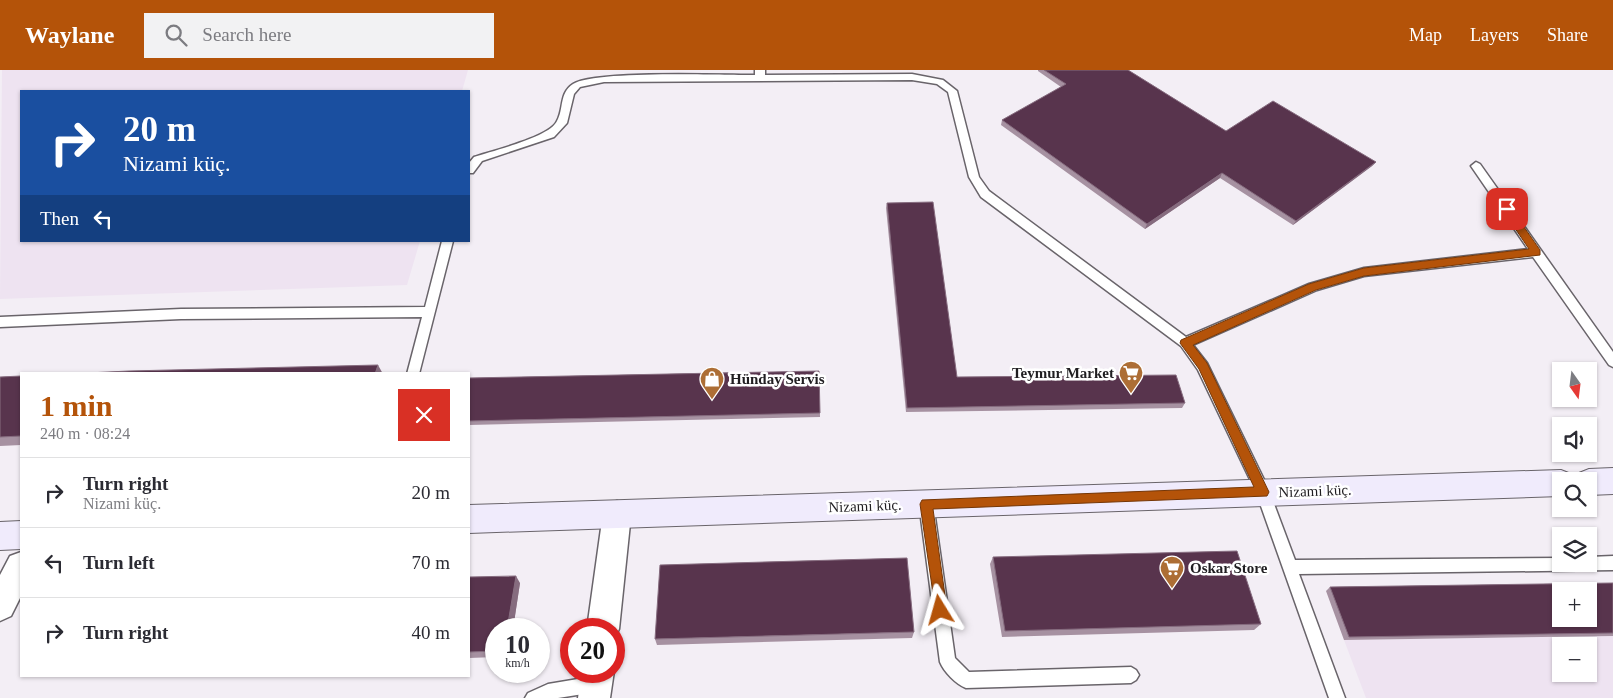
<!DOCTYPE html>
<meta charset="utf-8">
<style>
:root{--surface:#fff;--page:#f2f2f3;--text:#2b2b33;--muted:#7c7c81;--line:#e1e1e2;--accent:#b45309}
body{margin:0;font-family:Georgia,serif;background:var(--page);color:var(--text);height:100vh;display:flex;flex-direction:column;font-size:19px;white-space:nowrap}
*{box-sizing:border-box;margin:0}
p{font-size:16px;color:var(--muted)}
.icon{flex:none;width:28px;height:28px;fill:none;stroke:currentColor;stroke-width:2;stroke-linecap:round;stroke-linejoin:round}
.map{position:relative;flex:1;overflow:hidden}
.panel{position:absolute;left:20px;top:302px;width:450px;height:305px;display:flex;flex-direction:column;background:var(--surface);border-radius:0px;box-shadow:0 1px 4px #0004}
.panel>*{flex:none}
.banner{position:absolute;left:20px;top:20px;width:450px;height:152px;border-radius:0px;box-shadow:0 1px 4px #0004;background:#1a4fa0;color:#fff;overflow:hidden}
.needle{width:32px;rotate:166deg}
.tools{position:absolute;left:1552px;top:292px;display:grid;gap:10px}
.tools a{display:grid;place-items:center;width:45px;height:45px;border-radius:0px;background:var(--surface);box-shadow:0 1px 4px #0004;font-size:25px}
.speed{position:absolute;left:485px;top:548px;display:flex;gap:10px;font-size:25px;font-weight:700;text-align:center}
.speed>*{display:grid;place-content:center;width:65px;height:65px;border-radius:50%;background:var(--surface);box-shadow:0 1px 4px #0004;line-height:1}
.speed small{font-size:12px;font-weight:400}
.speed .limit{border:8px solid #d22;background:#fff;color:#111}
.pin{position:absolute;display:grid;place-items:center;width:42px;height:42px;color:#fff;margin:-21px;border-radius:10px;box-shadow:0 2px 8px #0006}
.me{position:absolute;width:55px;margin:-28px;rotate:352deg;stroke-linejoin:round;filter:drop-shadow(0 0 4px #0008)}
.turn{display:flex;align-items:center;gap:18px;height:105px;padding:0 20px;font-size:22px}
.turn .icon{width:65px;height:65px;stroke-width:2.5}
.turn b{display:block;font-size:35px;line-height:42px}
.then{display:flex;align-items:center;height:48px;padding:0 20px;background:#0003;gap:10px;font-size:19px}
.round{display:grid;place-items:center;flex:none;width:52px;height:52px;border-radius:0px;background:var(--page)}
.summary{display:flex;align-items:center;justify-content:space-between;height:85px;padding:0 20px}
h1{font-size:30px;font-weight:600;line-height:38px;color:var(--accent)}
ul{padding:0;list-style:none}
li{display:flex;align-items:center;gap:15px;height:70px;padding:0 20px;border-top:1px solid var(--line)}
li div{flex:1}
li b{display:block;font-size:19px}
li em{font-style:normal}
header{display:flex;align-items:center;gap:30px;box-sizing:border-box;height:70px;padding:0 25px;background:var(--accent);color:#fff}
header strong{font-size:24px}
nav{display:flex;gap:28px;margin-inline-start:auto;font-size:18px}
.search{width:350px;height:45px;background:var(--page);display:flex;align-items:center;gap:12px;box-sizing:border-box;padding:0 18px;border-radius:0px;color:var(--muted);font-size:19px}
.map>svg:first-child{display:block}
.built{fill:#eee3f1;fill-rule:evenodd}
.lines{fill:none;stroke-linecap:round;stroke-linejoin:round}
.lane-casing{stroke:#69646a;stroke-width:3}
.street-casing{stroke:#69646a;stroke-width:3}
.secondary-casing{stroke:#69646a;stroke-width:2}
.lane{fill:#fff;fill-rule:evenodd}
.street{fill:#fff;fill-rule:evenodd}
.secondary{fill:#f0ebfc;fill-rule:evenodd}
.wall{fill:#a691a1}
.shaded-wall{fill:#866c7f}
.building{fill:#58344d;stroke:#866c7f;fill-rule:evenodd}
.route{fill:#b45309;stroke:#753606}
.labels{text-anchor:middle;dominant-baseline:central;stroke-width:5;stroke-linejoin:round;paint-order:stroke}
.poi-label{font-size:15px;font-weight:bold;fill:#201e21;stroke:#fff;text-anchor:start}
.street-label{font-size:15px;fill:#201e21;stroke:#fff}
</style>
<header>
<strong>Waylane</strong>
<div class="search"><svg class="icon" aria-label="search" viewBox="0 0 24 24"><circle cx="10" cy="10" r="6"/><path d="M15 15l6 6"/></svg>Search here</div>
<nav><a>Map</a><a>Layers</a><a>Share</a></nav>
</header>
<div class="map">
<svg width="1613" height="628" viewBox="0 0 1613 628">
<rect width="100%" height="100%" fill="#f3eef5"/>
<path class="built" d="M2,0H468L462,21H21V171H420L407,215L0,229Z
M1613,566V628H1366L1344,570ZM1561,576H1589V604H1561Z"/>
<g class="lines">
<defs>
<path id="lane" d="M755,0H765V5L912,4L943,10L957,21L979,107L989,121L1186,267L1309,214L1364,198L1528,179L1471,96L1476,92L1480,94L1613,282V297L1609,295L1533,187L1364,206L1317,220L1193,275L1207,293L1268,418L1295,490L1561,488V494H1589V487L1613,486V500L1299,504L1345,628H1329L1256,422L1198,300L1181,276L981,127L969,107L948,22L937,14L912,10L604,12L580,17L574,24L567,53L554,67L482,91L473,103H469V93L474,87C492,81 550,67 557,51C564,39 559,23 573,14C593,0 724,5 755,5Z
M442,171H453L419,304H407L422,247L181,249L0,257V247L181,239L425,237Z
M926,427L931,429L933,433L955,588L969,602L1131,597L1136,600L1139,605L1136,610L1131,613L966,618C956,614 944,602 940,592L919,433L921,429Z
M596,606L601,609L604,614L601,619L596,622L558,628H525L528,623L548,614Z"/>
<path id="street" d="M617,431L627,435L631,444L619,559L614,570V559H587L603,444L607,435Z
M21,482V526L11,546L0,551V505L10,486Z
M614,600V601L610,628H578L582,601Z"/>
<path id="secondary" d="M1613,398V424L1589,425V411H1561V426L469,463V435L1561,400L1571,404L1575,411L1579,403L1589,399Z
M21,451V479L0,480V452Z"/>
</defs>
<use href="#lane" class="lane-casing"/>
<use href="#street" class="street-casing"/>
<use href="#secondary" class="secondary-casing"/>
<use href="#lane" class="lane"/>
<use href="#street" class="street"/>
<use href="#secondary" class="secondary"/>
</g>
<path class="wall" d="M1038,0H1128L1226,61L1376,92L1372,96L1293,155L1220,108L1145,159L1001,55L1002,50L1061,17L1038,1Z
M887,133L957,307L1185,333L1182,338L906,342L886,138Z
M819,301L820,347L469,355V308Z
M21,306V375L0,376V307Z
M993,487L1261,554L1254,560L1002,567L990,494Z
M469,507L520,513L513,559H496V587L469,588Z
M1613,513V566L1344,570L1326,521L1330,517Z
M914,562L912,568L657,575L655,569Z"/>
<path class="shaded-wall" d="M1376,92L1372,96L1293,155L1296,151Z
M1222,103L1220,108L1145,159L1147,154Z
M378,295L383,304H375Z
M516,506L520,513L513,559H507Z"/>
<path class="building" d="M1044,0H1128L1226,61L1273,31L1376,92L1296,151L1222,103L1147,154L1002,50L1066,14Z
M933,132L957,307L1176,305L1185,333L907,338L887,133Z
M378,295L375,304H67L129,301Z
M819,301L820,343L469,351V308Z
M21,306V366L0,367V307Z
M1237,481L1261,554L1005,561L993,487Z
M907,488L914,562L655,569L660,495Z
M516,506L507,559H496V581L469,582V507Z
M1613,513V563L1349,567L1330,517ZM1561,521H1589V549H1561Z"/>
<path class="route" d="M1507,136L1510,137L1540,180V185L1364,206L1316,220L1193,275L1207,293L1269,422L1267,426L933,439L947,540L945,544L940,546L936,544L920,434L922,430L1254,417L1199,299L1180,273L1181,270L1309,214L1364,198L1529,179L1502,139Z"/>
<defs>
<symbol id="supermarket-pin" viewBox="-11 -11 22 30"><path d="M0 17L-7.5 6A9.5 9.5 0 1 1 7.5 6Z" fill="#ad6e35" stroke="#fff"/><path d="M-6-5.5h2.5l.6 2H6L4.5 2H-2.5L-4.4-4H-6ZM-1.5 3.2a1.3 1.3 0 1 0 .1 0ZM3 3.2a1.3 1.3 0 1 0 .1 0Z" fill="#fff"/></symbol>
<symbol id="shop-pin" viewBox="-11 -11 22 30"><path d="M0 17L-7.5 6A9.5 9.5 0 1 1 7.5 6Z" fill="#ad6e35" stroke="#fff"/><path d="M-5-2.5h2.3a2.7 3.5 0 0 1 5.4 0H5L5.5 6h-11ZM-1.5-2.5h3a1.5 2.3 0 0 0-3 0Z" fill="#fff"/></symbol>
</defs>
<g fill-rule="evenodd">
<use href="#supermarket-pin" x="1117" y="289" width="28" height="38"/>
<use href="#shop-pin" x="698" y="295" width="28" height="38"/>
<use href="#supermarket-pin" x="1158" y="484" width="28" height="38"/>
</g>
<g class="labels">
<g class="poi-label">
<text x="1114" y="303" text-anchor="end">Teymur Market</text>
<text x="730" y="309">Hünday Servis</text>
<text x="1190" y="498">Oskar Store</text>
</g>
<g class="street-label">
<text transform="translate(1315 421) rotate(-2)">Nizami küç.</text>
<text transform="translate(865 436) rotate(-2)">Nizami küç.</text>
</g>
</g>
</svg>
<div class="tools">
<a><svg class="needle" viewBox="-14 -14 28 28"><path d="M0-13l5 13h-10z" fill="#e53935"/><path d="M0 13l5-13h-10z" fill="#7c7c81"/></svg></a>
<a><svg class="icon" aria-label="sound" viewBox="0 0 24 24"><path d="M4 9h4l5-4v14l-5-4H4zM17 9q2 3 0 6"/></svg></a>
<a><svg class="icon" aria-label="search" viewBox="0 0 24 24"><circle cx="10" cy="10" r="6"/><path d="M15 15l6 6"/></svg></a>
<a><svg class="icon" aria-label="layers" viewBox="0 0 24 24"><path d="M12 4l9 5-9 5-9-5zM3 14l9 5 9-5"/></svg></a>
<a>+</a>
<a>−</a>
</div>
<div class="speed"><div>10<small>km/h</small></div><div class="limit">20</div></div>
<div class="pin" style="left:1507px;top:139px;background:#d93025"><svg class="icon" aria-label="arrive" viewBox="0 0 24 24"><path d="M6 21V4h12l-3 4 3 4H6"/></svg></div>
<svg class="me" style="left:940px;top:540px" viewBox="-20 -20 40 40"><path d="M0-17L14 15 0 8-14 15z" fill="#b45309" stroke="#fff" stroke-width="4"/></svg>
<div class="banner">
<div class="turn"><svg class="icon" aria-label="right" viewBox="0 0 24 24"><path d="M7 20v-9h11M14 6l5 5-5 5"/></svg><div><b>20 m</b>Nizami küç.</div></div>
<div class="then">Then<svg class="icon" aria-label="left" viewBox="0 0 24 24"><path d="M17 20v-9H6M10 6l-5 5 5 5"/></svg></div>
</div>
<section class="panel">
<div class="summary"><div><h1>1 min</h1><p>240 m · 08:24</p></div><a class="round" style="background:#d93025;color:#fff"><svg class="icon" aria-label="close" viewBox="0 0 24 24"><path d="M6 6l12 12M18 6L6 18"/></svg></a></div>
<ul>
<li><svg class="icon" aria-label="right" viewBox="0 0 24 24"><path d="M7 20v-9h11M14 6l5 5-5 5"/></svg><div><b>Turn right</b><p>Nizami küç.</p></div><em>20 m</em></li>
<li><svg class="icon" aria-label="left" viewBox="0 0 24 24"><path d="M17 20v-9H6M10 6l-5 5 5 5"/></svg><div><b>Turn left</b></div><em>70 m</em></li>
<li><svg class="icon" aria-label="right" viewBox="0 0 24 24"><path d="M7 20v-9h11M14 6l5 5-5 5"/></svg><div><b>Turn right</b></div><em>40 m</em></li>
</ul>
</section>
</div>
